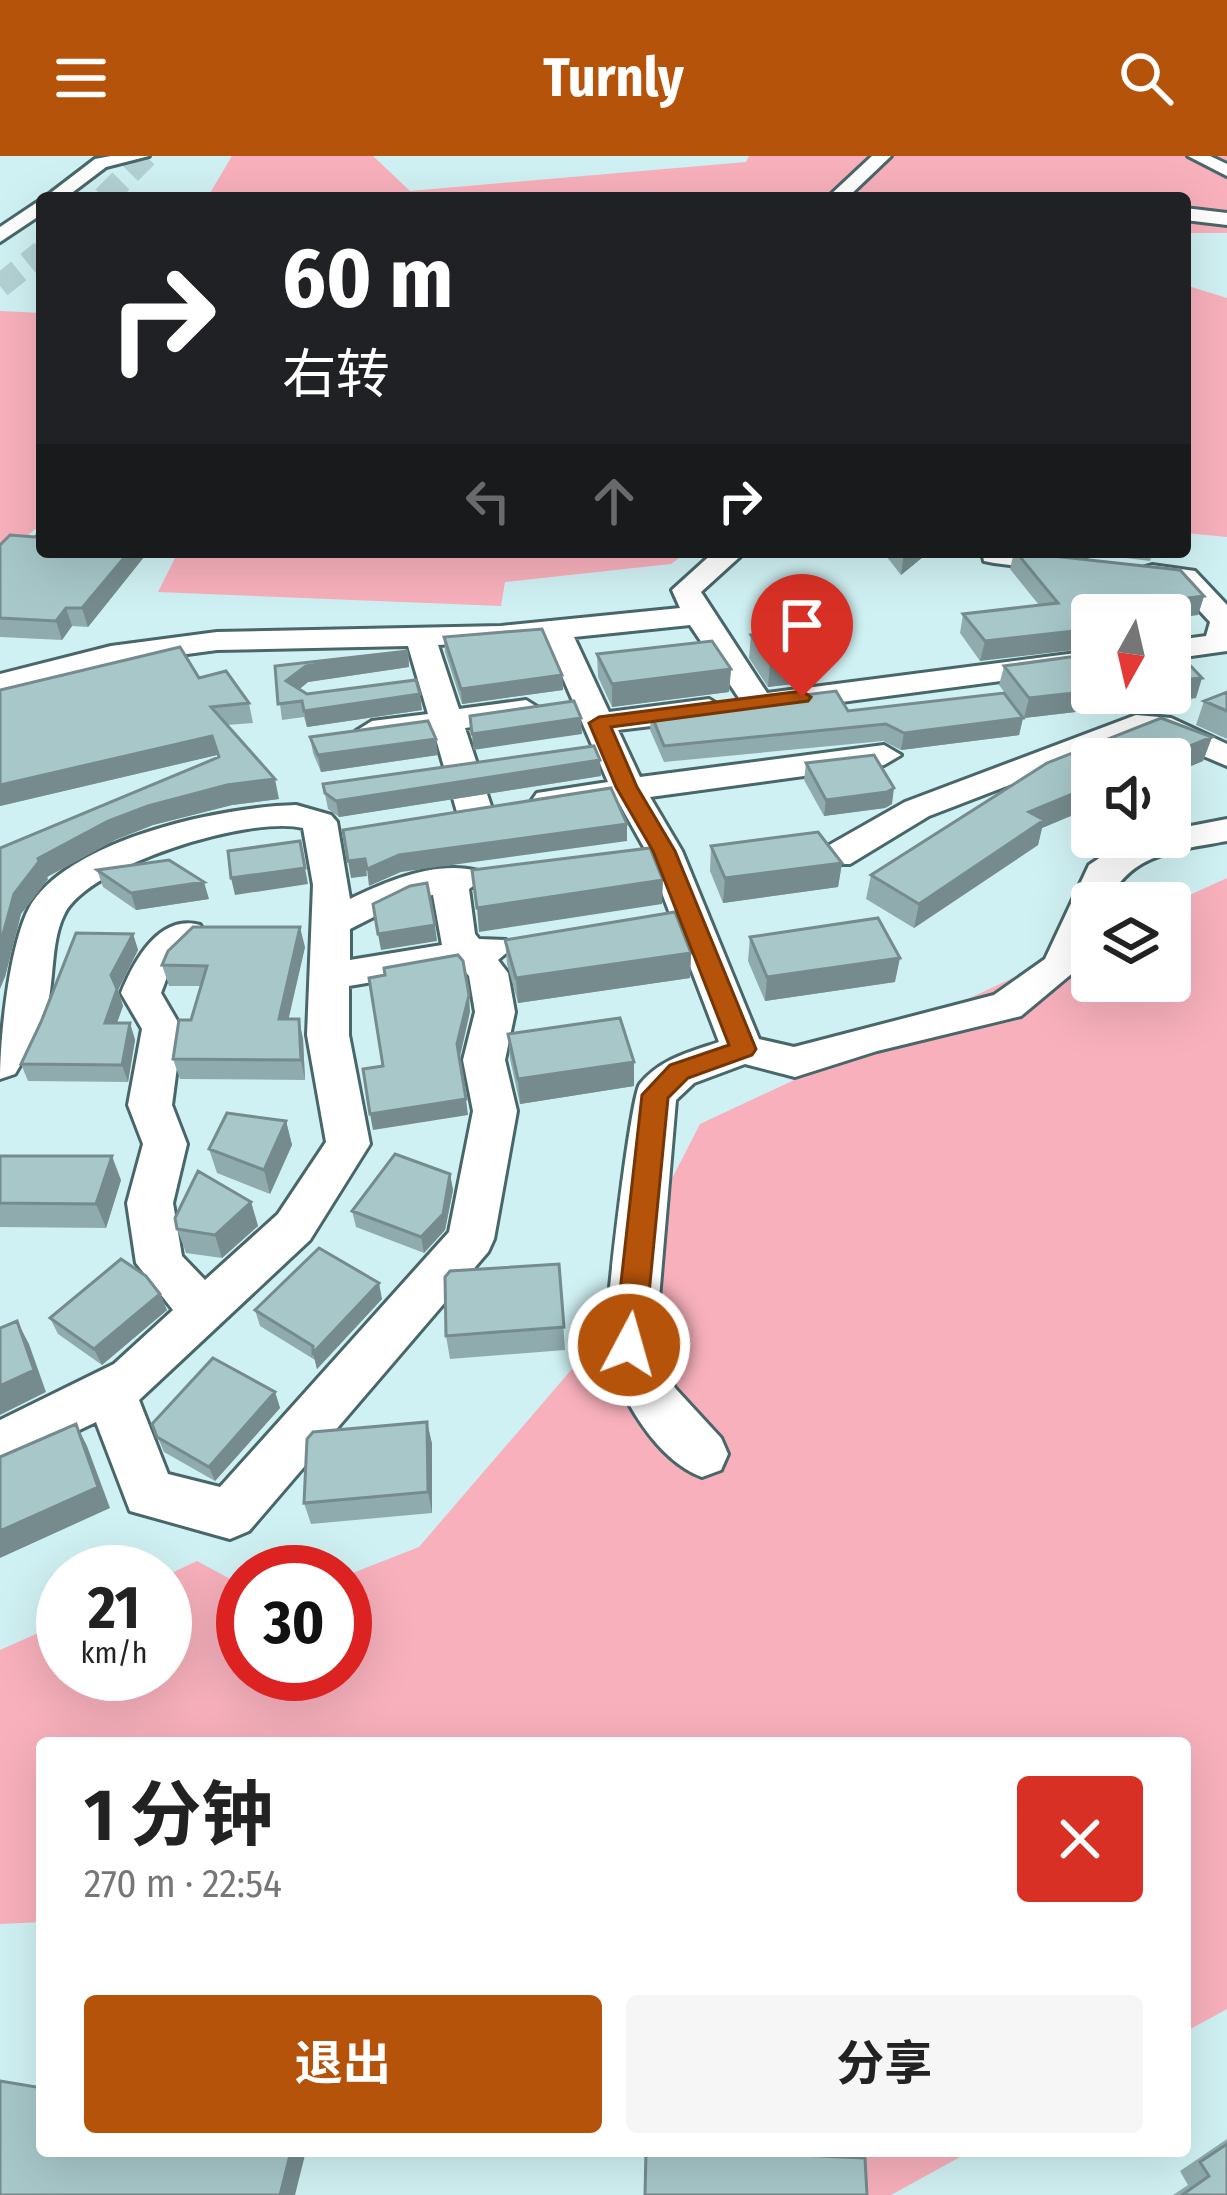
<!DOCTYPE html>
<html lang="zh">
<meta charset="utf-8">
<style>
:root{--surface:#fff;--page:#f6f6f6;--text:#222;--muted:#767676;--accent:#b45309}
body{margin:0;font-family:"Fira Sans Condensed","Noto Sans SC",sans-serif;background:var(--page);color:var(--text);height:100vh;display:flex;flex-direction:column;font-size:45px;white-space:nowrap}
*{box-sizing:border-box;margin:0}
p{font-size:39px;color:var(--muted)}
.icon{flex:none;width:66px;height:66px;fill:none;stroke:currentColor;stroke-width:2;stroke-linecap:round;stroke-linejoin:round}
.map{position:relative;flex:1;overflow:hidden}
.details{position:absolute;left:36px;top:1581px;width:1155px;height:420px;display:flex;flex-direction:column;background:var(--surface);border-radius:12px;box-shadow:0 12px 48px #0002}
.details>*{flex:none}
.hud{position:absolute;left:36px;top:36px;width:1155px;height:366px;border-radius:12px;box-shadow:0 12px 48px #0002;background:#202124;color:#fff;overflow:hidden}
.needle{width:78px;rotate:188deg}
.tools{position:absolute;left:1071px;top:438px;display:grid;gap:24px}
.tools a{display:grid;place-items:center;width:120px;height:120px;border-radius:12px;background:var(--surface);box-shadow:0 12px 48px #0002;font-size:60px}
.speed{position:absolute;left:36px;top:1389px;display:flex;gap:24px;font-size:60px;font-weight:700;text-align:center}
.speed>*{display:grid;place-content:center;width:156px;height:156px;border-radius:50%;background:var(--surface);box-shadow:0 12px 48px #0002;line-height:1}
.speed small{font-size:30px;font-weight:400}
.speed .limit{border:18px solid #d22;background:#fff;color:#111}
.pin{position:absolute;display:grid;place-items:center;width:102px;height:102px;color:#fff;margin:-123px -51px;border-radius:50% 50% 50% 0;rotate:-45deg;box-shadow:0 0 12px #0007}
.pin .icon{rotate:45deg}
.me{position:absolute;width:132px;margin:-66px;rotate:6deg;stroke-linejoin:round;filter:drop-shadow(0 0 9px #0008)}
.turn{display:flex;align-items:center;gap:42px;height:252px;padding:0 48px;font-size:54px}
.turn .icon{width:156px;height:156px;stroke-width:2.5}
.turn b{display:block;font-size:84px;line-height:102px}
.lanes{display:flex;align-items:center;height:114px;padding:0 48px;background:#0003;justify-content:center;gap:60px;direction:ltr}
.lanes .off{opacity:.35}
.round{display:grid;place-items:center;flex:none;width:126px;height:126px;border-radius:12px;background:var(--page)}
.overview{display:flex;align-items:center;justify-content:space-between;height:204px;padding:0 48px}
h1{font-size:72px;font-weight:700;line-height:90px}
.cta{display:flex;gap:24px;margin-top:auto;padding:24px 48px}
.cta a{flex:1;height:138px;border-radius:12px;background:var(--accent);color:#fff;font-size:48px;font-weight:700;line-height:138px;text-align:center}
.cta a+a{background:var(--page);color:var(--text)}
header{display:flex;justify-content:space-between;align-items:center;height:156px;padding:0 48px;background:var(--accent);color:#fff;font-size:54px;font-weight:700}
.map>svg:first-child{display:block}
.green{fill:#f7b0bc}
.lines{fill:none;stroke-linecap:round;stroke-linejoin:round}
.major-tunnel{stroke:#b3d1d3;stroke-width:24;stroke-dasharray:24 12;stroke-linecap:butt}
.minor-casing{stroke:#496668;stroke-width:6}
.minor{fill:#fff;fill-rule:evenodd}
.wall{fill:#90abad}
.shaded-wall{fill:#758b8d}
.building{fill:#a7c7c9;stroke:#758b8d;stroke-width:3}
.route{fill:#b45309;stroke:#753606;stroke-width:3}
</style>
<header><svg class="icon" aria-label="menu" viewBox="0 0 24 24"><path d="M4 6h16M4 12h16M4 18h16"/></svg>Turnly<svg class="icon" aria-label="search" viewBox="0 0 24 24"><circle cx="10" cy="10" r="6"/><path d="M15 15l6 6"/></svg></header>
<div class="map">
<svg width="1227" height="2039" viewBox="0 0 1227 2039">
<rect width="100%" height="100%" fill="#d0f1f3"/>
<path class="green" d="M232,0H373L410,35L746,6L749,0H1227V77H1185V42H207Z
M1185,129L1227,142V381L1185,377Z
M0,155L42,157V367L0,404Z
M178,396H687L671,408L505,426L501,450L158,436Z
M1227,722V1853L1185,1876V1587H42V1766L0,1768V1494L63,1466V1518H165V1420L197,1405L243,1430V1518H345V1420L419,1391L578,1206L700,968L1092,785V825H1170V748Z
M667,1995H971L891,2039H698Z"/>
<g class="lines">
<path class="major-tunnel" d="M104,42L146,0
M0,130L42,96"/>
<defs>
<path id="minor" d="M111,0H149L106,11L65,42H44L95,3Z
M872,0H891L847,42H827Z
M1188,0H1210L1227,8V20Z
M42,43V58L0,86V71Z
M1185,52L1227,57V69L1185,64Z
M714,396H745L701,436L767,537L1092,495V513L758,557L747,554L690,469L574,481L609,556L709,543L725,553L709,563L618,574L640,621L884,589L901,599L884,609L650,641L682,695L759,883L794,891L994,839L1045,803L1089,709L1128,683L1170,681V674L1227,663V685C1178,694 1129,697 1108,747H1092V783L1081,810L1021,860L877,895L795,921L745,908L694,927L676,944L655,1189L675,1232L721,1282L728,1298L721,1314L702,1321C656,1304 618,1239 607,1192C602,1175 631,939 640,928C660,903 690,896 719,886L646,695L618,645L549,654L537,651L532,644L537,637L608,626L546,483L438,489L459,553L526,544L542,554L526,564L465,572L493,656L487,663H463L457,656L434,576L372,585L356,575L372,565L428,558L408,490L217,494L112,508L0,537V518L111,490L217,476L501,470L680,452L672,434Z
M982,396H1038L1085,403L1089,409L1075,417L994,407L984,405Z
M1152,409L1195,415L1227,449V495L1170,503V485L1206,480L1210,466L1176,429L1142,424L1138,418L1142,412Z
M1136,559L1171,562L1227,588V610L1154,579H1140L929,660L850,708H824L819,700L824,692L905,646Z
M296,649L331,659L337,666L350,743C387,725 436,704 478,715L483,723L469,733L475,778L479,783L506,784L511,793L498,804L508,817L515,856L505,904L517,955L494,1083L488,1096L249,1375L230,1383L130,1355L96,1266L0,1312V1264L114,1208L173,1154L136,1107L127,1047L143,988L128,949L142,873L121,837C134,805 159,758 200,769L205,778L170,813L161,837L182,873L172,949L187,988L173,1047L182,1100L205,1124L278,1058L326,986L307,879L313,729L303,672C252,659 87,709 64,759C52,783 54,815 49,842C43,869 29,895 15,918L0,923C0,881 10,777 34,744C80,681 223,651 296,649ZM433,739L442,789L350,804V773L411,742ZM461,811L469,820L475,856L463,904L473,955L449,1076L220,1331L168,1318L139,1244L310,1084L370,988L349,879V830Z"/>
</defs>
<use href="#minor" class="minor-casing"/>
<use href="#minor" class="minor"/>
</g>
<path class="wall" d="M0,389L148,396L88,471L72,470L62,484L0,481Z
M883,396H929L901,419Z
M1014,396H1027L1204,440L1198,459H1170L980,505L960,477L963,458L1039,449L1010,413Z
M1078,396H1153L1150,405Z
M751,479L818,525L768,531L749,502Z
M444,481L562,519L563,534L462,548L445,496Z
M408,495L409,511L308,526L299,533L307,538L422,554L307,571L304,561L282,564L275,510Z
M597,498L731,513L729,536L612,551L598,521Z
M1004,510L1196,542L1024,562L999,529Z
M199,522L249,547L253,567L227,569L279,643L232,649L153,669L115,684L47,721L48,723L21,758L5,821L0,692L217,602V599L0,650Z
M1227,536V583L1196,569L1204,545Z
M848,555L1023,562L1019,579L901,594L883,585L664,606L650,574L651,558Z
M310,581L438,599L321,616L313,597Z
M1212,581L1203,605L1042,672L1038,689L914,772L866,743L871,719Z
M806,607L892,648L885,652L824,660L804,624Z
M601,620L339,661L328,653L323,628Z
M711,690L842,707L838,731L723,747L710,715Z
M97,714L209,743L136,754L103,731Z
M133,778L138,794L118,834L123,850L117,867H130L135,884L128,926L28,925L21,908Z
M750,781L895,826L765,845L748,805Z
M505,784L691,797L690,822L518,847L507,808Z
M305,791L288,863L303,883L305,924L180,923L173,903L191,864L201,830H169L162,809Z
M508,878L634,906V930L520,948L510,903Z
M286,965L292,989L270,1038L217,1017L209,993Z
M0,1000L121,1024L106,1072L0,1071Z
M450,1018L453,1034L445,1074L424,1097L356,1071L352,1055Z
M251,1046L258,1070L222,1102L186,1097L177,1073Z
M559,1108L565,1194L450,1203L446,1180Z
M160,1138L167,1154L102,1209L58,1178L50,1162Z
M382,1143L317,1213L315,1204L260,1170L255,1154Z
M275,1236L280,1252L215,1325L164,1296L152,1268Z
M427,1266L432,1288V1357L311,1368L304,1347Z
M1227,1983V2039H1173L1188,2029L1180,2015Z"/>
<path class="shaded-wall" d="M129,396H148L88,471L82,452Z
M905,396H929L901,419L904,397Z
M1204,440L1198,459L1170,463V459H1128L1131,449Z
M66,452L72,470L62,484L56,465Z
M1092,473V492L980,505L985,485Z
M408,495L409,511L308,526L289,542L286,525L306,510Z
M821,502L818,525L768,531L770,508Z
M731,513L729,536L612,551V528Z
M562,519L563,534L462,548L461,533Z
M1202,522L1196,542L1024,562L1029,542L1092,535V537H1170V525Z
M420,538L422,554L307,571L304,555Z
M581,562L582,578L473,594L472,578Z
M1023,562L1019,579L901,594L904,577Z
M212,580L217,599L0,650V629Z
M1212,581L1203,605L1170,619V603H1158Z
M436,583L438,599L321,616L318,599Z
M600,604L601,620L339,661L336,645Z
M275,623L279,643L232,649L153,669L115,684L47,721L48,723L21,758L5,821L0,833V789L14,738L37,703L108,665L148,650L227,629Z
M1092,630V651L1042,672L1038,689L914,772L919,748L1029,656Z
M894,632L892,648L885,652L824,660L826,644Z
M627,668V685L401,716L369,730L367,713L399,699Z
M300,685L308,728L235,739L231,722Z
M365,703L367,720L351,722L348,705Z
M842,707L838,731L723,747L725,722Z
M663,724L662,748L479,776L477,752Z
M204,726L209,743L136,754L131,737Z
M435,769L437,785L381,794L378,778Z
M300,771L305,791L284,883L279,863Z
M133,778L138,794L118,834L123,850L111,883L105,867L111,819Z
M691,797L690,822L518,847L516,822Z
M900,802L895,826L765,845L767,821Z
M469,839L470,856L459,905L457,888Z
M299,863L303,883L305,924L301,904Z
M130,867L135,884L128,926L122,909Z
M634,906V930L520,948L518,923Z
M466,943L468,959L373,974L370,958Z
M286,965L292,989L270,1038L264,1014Z
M112,1000L121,1024L106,1072L96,1048Z
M450,1018L453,1034L445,1074L424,1097L421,1081Z
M251,1046L258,1070L222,1102L215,1079Z
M379,1127L382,1143L317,1213L313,1197Z
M160,1138L167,1154L102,1209L94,1193Z
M17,1165L29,1188L46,1236L0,1259V1230Z
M275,1236L280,1252L215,1325L209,1311Z
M427,1266L432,1288V1357L428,1336Z
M76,1268L87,1290L110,1352L0,1402V1375Z
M291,1995H306L295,2039H280Z"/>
<path class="building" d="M42,374V396H129L82,452H66L56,465L0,462V389L10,379L35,381Z
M1016,396L1180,414L1204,440L1131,449L1141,459H1092V473L985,485L963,458L1058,447Z
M542,473L562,519L461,533L444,481Z
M803,473L821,502L770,508L751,479Z
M712,485L731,513L612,528L597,498Z
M1170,488L1202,522L1170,525Z
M180,491L199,522L226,515L249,547L211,551L275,623L227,629L148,650L108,665L37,703H41L14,738L0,789V692L219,601L212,580L0,629V534Z
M408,495L306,510L286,525L307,538L416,524L420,538L304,555L302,545L278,548L275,510Z
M1092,498V535L1029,542L1004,510Z
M836,535L848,555L1004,537L1023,562L904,577L886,568L664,590L651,558Z
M1227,536V555L1204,545Z
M574,545L581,562L472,578L470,560Z
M1161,562L1212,581L1158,603H1092V630L1029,656L1044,664L919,748L871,719L1047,607Z
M428,565L436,583L318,599L310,581Z
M594,590L600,604L336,645L325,637L323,628Z
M874,599L894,632L887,636L826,644L806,607Z
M611,632L627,668L399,699L367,713L365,703L348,705L343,674Z
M818,676L842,707L725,722L711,690Z
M300,685L305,712L231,722L228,695Z
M650,692L663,724L477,752L472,714Z
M169,704L204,726L131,737L97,714Z
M427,727L435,769L378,778L373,748L410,730Z
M675,756L691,797L516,822L505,784Z
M878,762L900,802L767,821L750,781Z
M193,771H300L279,863H299L301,904L173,903L179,864H191L207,810L162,809L168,795Z
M76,777L133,778L111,819L117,833L105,867H130L122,909L21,908L41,866Z
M458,799L463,805L469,839L457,888L466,943L370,958L363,913L383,910L369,822L385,819L384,812Z
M620,862L634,906L518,923L508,878Z
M227,957L286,965L264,1014L209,993Z
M395,998L450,1018L443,1058L421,1081L352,1055Z
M0,1000H112L96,1048L0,1047Z
M198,1015L251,1046L215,1079L177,1073L175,1062Z
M319,1092L379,1127L313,1197V1190L255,1154Z
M121,1103L146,1120L160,1138L94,1193L50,1162Z
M559,1108L564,1171L446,1180L445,1121L450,1115Z
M17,1165L34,1214L0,1230V1172Z
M213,1202L275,1236L209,1311L157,1281L152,1268Z
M427,1266L428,1336L304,1347L307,1283L313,1276Z
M76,1268L98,1331L0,1375V1301Z
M0,1925L42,1932V1995H291L280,2039H0Z
M1227,1988V2039H1182L1209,2020L1200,2006Z
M646,1995H713L865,2002L867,2039H645Z"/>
<path class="route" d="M802,535L811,541L808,545L611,571L637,631L675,695L756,893L752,899L688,922L668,942L644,1189L640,1198L629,1201L619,1198L614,1189L642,939L670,909L729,889L653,695L616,631L589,567L599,561Z"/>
</svg>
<div class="tools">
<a><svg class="needle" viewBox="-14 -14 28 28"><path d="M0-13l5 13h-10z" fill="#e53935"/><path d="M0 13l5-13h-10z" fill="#767676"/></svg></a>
<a><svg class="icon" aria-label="sound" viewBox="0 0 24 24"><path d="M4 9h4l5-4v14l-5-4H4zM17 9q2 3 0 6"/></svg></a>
<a><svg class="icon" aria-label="layers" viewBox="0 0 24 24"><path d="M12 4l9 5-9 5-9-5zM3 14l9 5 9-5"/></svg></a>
</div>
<div class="speed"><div>21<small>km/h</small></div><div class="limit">30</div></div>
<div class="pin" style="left:802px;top:541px;background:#d93025"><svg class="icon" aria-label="arrive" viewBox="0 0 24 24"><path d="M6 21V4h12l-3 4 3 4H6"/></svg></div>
<svg class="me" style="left:629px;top:1189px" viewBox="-20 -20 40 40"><circle r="17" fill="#b45309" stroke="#fff" stroke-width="3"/><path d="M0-11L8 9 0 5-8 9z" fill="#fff"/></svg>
<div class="hud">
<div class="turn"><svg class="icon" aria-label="right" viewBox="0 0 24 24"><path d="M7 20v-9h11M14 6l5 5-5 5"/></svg><div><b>60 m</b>右转</div></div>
<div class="lanes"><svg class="icon off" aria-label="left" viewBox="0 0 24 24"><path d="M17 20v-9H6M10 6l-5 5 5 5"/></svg><svg class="icon off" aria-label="ahead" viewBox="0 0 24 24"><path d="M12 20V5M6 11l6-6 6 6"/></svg><svg class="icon" aria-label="right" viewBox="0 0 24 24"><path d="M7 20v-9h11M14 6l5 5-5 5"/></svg></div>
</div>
<section class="details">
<div class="overview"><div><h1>1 分钟</h1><p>270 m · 22:54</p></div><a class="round" style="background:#d93025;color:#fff"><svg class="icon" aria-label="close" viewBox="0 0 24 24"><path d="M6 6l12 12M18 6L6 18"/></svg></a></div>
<div class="cta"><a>退出</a><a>分享</a></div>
</section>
</div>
